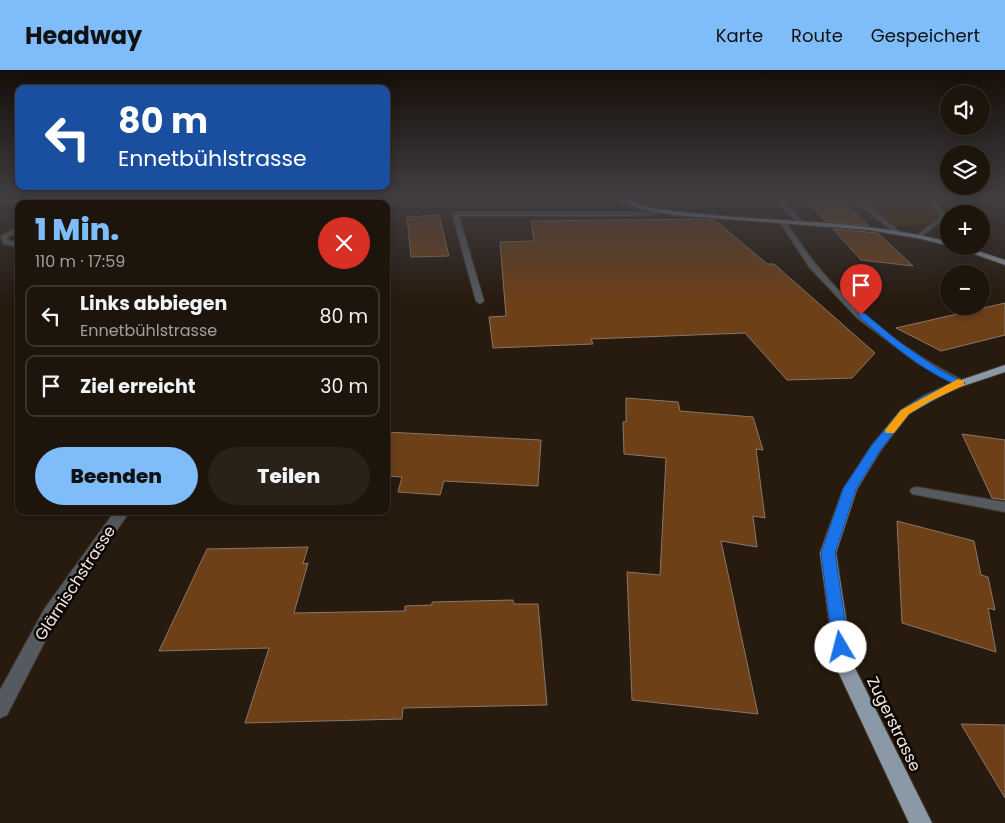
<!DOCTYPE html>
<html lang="de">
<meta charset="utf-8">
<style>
:root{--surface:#1d140b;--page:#2a2119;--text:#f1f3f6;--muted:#a09e9d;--line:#3b332c;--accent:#7ebdf9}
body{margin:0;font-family:Poppins,sans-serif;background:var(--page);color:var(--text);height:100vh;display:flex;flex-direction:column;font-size:19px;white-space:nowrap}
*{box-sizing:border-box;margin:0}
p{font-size:16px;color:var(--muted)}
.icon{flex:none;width:28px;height:28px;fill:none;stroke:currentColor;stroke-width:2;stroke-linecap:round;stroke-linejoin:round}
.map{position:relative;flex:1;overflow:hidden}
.panel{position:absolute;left:15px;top:130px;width:375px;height:315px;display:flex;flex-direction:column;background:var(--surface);border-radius:10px;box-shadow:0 2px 12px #0003,0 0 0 1px var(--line)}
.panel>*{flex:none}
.top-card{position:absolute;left:15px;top:15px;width:375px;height:105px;border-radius:10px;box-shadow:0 2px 12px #0003,0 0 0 1px var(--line);background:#1a4fa0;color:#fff;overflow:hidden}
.controls{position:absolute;left:940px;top:15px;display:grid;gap:10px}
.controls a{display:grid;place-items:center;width:50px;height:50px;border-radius:50%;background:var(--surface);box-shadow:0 2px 12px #0003,0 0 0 1px var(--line);font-size:25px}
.pin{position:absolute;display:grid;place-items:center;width:42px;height:42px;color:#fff;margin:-51px -21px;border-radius:50% 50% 50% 0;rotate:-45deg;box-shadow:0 0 5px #0007}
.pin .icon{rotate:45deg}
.me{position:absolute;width:55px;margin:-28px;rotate:352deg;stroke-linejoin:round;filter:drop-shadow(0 0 4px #0008)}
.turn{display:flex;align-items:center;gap:18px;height:105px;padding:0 20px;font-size:22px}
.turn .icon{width:65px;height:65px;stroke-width:2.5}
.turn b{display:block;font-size:35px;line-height:42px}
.round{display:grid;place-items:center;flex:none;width:52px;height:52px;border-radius:26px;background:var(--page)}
.overview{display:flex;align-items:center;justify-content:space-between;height:85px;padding:0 20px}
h1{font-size:30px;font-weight:800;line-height:38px;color:var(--accent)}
.button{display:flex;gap:10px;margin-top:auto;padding:10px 20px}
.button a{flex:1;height:58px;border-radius:30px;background:var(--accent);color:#111;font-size:20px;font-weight:800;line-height:58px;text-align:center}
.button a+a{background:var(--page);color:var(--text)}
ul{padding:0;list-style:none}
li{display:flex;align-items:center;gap:15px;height:62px;margin:0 10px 8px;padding:0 10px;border:2px solid var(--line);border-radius:10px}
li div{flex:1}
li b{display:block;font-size:19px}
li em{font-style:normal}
header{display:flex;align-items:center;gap:30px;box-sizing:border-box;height:70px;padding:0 25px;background:var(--accent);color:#111}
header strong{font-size:24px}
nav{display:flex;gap:28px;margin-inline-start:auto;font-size:18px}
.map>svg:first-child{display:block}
.green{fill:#4f2800}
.building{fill:#6d4018;stroke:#88776a}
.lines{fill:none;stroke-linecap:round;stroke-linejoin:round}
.minor-casing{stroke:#43372c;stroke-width:2}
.major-casing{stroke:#43372c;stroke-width:2}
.minor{fill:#545a60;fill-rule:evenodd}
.major{fill:#8b98a5;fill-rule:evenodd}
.route{fill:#1a73e8;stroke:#114b97}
.slow{fill:#f59e0b}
.labels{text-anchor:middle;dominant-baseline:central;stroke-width:5;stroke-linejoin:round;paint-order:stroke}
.near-street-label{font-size:16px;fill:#f1e7e0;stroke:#0c0603}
</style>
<header>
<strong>Headway</strong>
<nav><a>Karte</a><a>Route</a><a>Gespeichert</a></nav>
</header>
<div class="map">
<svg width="1005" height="753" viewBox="0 0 1005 753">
<rect width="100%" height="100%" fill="#271a0f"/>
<path class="green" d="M853,127H921L944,147L936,153L890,157Z"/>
<path class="building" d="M803,126H838L869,156L825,151Z
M439,145L449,186L411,187L407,147Z
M700,149L715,150L767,194H774L875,283L852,308L787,310L745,263L591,269L593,274L493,278L489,247L506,246L500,172L534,171L531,151Z
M833,159L878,163L913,196L861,190Z
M1005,233V265L941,281L896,258Z
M626,328L678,332L680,341L753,347L763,380L756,379L765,448L753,446L757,477L721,471L758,644L632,630L627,502L660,505L666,388L624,384L623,352H626Z
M386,362L541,370L538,416L444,411L440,425L398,422L402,407L386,406Z
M962,364L1005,370V430L992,428Z
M897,451L974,471L981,505L988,507L995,540L988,538L996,582L902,553Z
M308,477L303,494L308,493L294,543L405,541V536L432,535V532L513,530L514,534H538L547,635L403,638L402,649L245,653L269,578L159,581L207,479Z
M961,654L1005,655V728Z"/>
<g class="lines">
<defs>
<path id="minor" d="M45,127H60L0,135V131Z
M66,127H72L63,134H56Z
M378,127H384L380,134H374Z
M773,127H779L803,152V154H799Z
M850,127H856L899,161V163H895Z
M927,127H933L947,147L919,168L917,167V165L940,147Z
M664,139L666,140V142L646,146H459L484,231L480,234L476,231L452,144L455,142H646Z
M780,150H784C795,164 804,180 815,193C855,243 907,282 964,311L965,313L964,315H956L917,293L857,248L809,197L779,151Z
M19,156V161L7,168L9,170L19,173V177L3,174L1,166Z
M917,417L1005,432V442L912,424L910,421L912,418Z
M115,441H130L57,548L7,645L0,648V620L45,538Z"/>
<path id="major" d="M612,127C622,126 634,133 644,136C654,138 664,140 674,141C766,153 858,148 949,172V176L922,169L869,160L673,145L641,139Z
M952,176H963L1005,190V195Z
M1005,295V302L960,317L931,330L909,344L881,380L857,419L836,483L853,594L932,753H909L835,595L820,483L843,419L872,375L901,340L923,326L952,313Z"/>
</defs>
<use href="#minor" class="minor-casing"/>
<use href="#major" class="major-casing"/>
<use href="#minor" class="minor"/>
<use href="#major" class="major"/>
</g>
<linearGradient id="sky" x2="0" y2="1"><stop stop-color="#150e08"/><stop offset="0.55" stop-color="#413e42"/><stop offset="1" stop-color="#413e42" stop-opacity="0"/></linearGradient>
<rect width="1005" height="232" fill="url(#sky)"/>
<path class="route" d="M858,243H864L898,271L940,300L965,313L909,344L881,379L856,419L835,483L849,577L847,582L841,584L836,582L833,577L821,483L843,419L872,375L901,340L924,326L952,313C917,297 888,271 858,246Z"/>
<path class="slow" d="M958,309L964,311V315L931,331L909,344L894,363H886L885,360L901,340Z"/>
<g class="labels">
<g class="near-street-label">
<text transform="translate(75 513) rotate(-57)">Glärnischstrasse</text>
<text transform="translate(894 654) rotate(64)">Zugerstrasse</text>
</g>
</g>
</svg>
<div class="controls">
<a><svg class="icon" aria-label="sound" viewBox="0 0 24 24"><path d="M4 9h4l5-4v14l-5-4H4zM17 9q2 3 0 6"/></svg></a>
<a><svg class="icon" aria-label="layers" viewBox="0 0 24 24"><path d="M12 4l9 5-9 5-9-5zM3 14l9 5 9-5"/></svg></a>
<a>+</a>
<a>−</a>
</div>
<div class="pin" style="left:861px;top:245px;background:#d93025"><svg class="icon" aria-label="arrive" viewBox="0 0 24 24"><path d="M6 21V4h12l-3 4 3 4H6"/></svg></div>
<svg class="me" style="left:841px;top:577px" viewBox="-20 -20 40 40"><circle r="19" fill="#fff"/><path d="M0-13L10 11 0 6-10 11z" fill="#1a73e8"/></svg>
<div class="top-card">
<div class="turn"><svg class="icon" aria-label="left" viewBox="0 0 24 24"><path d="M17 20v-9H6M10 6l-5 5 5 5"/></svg><div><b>80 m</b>Ennetbühlstrasse</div></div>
</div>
<section class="panel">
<div class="overview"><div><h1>1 Min.</h1><p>110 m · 17:59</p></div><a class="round" style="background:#d93025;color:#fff"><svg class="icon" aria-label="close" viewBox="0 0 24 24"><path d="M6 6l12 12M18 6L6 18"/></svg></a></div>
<ul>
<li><svg class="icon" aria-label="left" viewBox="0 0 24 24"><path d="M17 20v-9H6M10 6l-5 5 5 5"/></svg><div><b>Links abbiegen</b><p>Ennetbühlstrasse</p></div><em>80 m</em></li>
<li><svg class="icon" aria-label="arrive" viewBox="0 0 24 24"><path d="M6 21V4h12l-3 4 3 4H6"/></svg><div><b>Ziel erreicht</b></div><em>30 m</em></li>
</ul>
<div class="button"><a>Beenden</a><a>Teilen</a></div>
</section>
</div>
